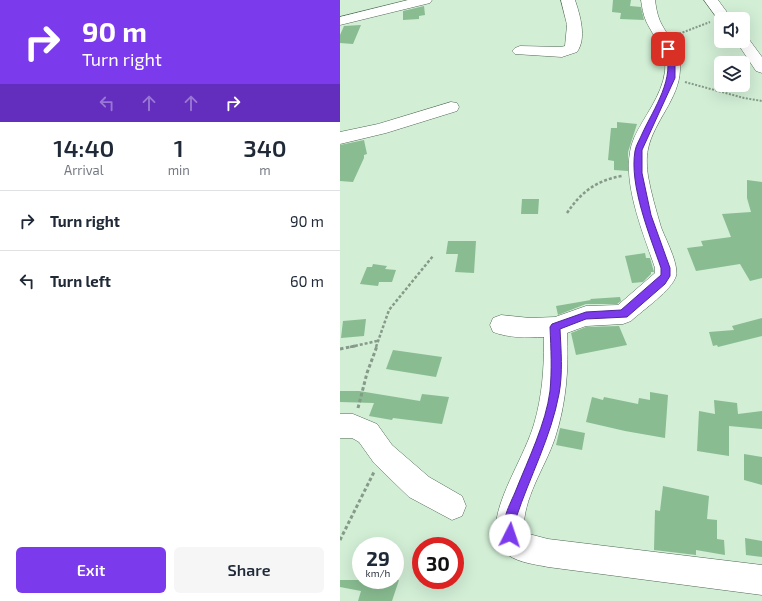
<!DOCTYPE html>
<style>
:root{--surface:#fff;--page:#f6f6f7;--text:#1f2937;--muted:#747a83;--line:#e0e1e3;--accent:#7c3aed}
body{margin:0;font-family:"Exo 2",sans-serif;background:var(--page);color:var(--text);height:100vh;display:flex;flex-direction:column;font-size:15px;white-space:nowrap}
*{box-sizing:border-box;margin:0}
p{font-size:13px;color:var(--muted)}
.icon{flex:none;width:22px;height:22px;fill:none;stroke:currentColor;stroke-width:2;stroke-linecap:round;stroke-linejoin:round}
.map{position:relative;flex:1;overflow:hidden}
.side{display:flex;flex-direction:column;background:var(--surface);width:340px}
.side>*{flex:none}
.top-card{background:#7c3aed;color:#fff;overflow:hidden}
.fabs{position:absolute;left:374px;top:12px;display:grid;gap:8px}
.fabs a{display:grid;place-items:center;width:36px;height:36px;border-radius:6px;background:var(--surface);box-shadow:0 4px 16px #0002;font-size:20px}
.speed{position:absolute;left:12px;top:537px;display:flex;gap:8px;font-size:20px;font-weight:700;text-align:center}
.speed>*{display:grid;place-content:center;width:52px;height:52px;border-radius:50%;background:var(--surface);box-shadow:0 4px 16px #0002;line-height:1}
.speed small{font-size:10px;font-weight:400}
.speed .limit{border:6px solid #d22;background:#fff;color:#111}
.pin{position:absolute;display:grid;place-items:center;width:34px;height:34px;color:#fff;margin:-17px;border-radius:8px;box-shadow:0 2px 6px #0006}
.me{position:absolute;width:44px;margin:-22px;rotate:4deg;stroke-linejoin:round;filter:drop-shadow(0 0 3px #0008)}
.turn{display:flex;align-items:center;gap:14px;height:84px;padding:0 16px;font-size:18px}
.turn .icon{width:52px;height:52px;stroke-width:2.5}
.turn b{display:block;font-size:28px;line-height:34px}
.lanes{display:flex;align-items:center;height:38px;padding:0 16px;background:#0003;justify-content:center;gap:20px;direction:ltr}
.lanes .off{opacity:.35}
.eta{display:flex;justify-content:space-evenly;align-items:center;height:68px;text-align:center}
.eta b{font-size:24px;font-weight:600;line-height:28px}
.cta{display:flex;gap:8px;margin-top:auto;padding:8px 16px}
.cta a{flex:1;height:46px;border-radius:6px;background:var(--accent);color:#fff;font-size:16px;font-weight:600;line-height:46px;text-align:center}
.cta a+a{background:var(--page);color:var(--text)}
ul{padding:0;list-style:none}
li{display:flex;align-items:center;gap:12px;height:60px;padding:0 16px;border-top:1px solid var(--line)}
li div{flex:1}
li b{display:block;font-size:15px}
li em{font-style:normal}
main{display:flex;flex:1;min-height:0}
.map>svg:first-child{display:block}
.building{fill:#89bc91}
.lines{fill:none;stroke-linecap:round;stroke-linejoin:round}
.minor-casing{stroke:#506954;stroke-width:1}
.path-far2{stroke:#859a88;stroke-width:2;stroke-dasharray:2 1.5;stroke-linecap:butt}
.path-far1{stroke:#859a88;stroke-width:2.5;stroke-dasharray:3 2;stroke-linecap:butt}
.path{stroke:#859a88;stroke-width:3;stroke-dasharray:3.5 2.5;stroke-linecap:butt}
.minor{fill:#fff;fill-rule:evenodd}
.route{fill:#7c3aed;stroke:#51269a}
</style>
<main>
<section class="side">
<div class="top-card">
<div class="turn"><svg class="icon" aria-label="right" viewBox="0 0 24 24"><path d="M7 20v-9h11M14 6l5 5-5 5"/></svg><div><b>90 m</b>Turn right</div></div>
<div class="lanes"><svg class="icon off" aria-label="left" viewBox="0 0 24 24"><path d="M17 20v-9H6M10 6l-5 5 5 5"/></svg><svg class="icon off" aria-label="ahead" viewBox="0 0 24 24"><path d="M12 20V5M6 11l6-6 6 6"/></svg><svg class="icon off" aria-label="ahead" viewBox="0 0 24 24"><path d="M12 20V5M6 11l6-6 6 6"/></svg><svg class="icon" aria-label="right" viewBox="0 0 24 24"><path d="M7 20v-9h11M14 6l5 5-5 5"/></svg></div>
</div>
<div class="eta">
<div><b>14:40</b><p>Arrival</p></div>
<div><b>1</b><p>min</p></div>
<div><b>340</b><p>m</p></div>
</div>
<ul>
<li><svg class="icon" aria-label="right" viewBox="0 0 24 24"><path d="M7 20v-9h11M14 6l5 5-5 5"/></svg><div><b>Turn right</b></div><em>90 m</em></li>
<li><svg class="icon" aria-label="left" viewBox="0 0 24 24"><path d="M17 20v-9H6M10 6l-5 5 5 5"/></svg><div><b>Turn left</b></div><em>60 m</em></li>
</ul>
<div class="cta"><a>Exit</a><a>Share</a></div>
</section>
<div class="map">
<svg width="422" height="601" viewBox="0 0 422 601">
<rect width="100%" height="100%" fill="#d2eed5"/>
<path class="building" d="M273,0H291L290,6L301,7L304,20L280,19L281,13L272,12Z
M84,6L85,15L79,16V19L63,20V11Z
M21,25L13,44L0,43V35L4,26Z
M277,122L297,124L288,152V171L274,170V161L268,160L271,128H277Z
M24,140L27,154L24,155V158L13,182L0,181V145Z
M407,180L422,182V278L410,281L400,264L356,271L347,248L363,246L361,241L391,237L382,214L411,212L407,198Z
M182,199H199L198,214H181Z
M108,241H136L134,273L115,272L118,254H106Z
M305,253L306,258H310L314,272H311V274L303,282L292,283L285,256Z
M33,264L47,266L45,269L56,270L52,282H39L38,286L20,284L27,267H32Z
M280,297L281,301L277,304H246L218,315L216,306L251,300L250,299Z
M422,318V336L378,347L377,345L373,346L369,332L394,330L392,326Z
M26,319L24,336L1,338L3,321Z
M279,326L287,345L236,355L231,333L246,327Z
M53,350L102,357L96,377L46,369Z
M0,391H19L80,401L82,394L109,397L102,424L53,418L52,420L29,416L34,403L0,402Z
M310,392L328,395L325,438L285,431L246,422L252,397L263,400L264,397L298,404L299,398L310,400Z
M374,400L397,403L398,414L422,411V429L389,426V456L357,451L359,411L375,414Z
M220,428L245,433L242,450L216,445Z
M404,454L422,457V485L404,480Z
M323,486L369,496L367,519L377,520V539L384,540L385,555L356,550V555L314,550L315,510L320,511Z
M405,538L422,541V557L406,555Z
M0,580H59L52,601H18L21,591L0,587Z"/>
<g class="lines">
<defs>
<path id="minor" d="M68,0H92L90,3L0,25V17Z
M221,0H235C240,15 247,38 237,52L222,57L175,54L172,51L175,48L180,46L221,47L225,46L227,25Z
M301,0H315C316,7 317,14 320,21C328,38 342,50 340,70C339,99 314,121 308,149C306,158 307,168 308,176C311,193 316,210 321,227C325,238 339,264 336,276C332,290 303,310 291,321L283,324L246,326L227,333C229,369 226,404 215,438C205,468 182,499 184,531L189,534L208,539L422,565V595L208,567C194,564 169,562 161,547C158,540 155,532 156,524C159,493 185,455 194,424C202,397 204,370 204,342V337C187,338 169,338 153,332L150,325L153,318L161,315L190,318L215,317L246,306L278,305L315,273V268C303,232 278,175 294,138C304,116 322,96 325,71C327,51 314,38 306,21C303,14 302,7 301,0Z
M364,0H378L392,19H381L380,22Z
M403,37L408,38L422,57V73L416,71L396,41H403Z
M111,102L117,103L119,107L117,111L46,133L0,144V132L38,124Z
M0,414H13L37,424L52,445L89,477L122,496L126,506L122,516L112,520L69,497L34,463L19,442L12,438H0Z"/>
</defs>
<use href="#minor" class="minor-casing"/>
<path class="path-far2" d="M336,35L370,22
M345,82L404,98L422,101"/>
<path class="path-far1" d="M227,213C241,192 257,180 282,176
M10,347L37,341
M36,347L49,310L93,256"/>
<path class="path" d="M0,349L15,346
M18,408L27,373L37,346
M0,540L34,472"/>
<use href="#minor" class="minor"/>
</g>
<path class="route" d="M326,48H331L335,59V78L302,150V173L311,215L330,268V276L325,284L287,317L246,319L220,329C221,350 223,373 219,394C211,437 190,476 176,518C174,525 177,532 174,539L170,541L166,539C159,522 170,505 176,490C188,460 206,423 210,391C212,370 211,349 210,327L212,324L246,312L281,310L321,275V268C310,236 289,185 295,151C296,145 300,139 302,134C314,108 336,78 325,49Z"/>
</svg>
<div class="fabs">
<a><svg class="icon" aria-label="sound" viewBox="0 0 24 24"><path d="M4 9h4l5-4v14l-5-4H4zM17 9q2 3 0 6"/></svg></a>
<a><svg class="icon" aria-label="layers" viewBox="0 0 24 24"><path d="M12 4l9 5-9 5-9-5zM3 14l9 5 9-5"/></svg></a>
</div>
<div class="speed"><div>29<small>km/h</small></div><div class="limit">30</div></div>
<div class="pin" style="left:328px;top:49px;background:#d93025"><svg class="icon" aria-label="arrive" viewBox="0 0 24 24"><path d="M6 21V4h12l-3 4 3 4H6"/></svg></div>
<svg class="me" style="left:170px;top:535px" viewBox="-20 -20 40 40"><circle r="19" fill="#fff"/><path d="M0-13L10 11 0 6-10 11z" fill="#7c3aed"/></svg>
</div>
</main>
